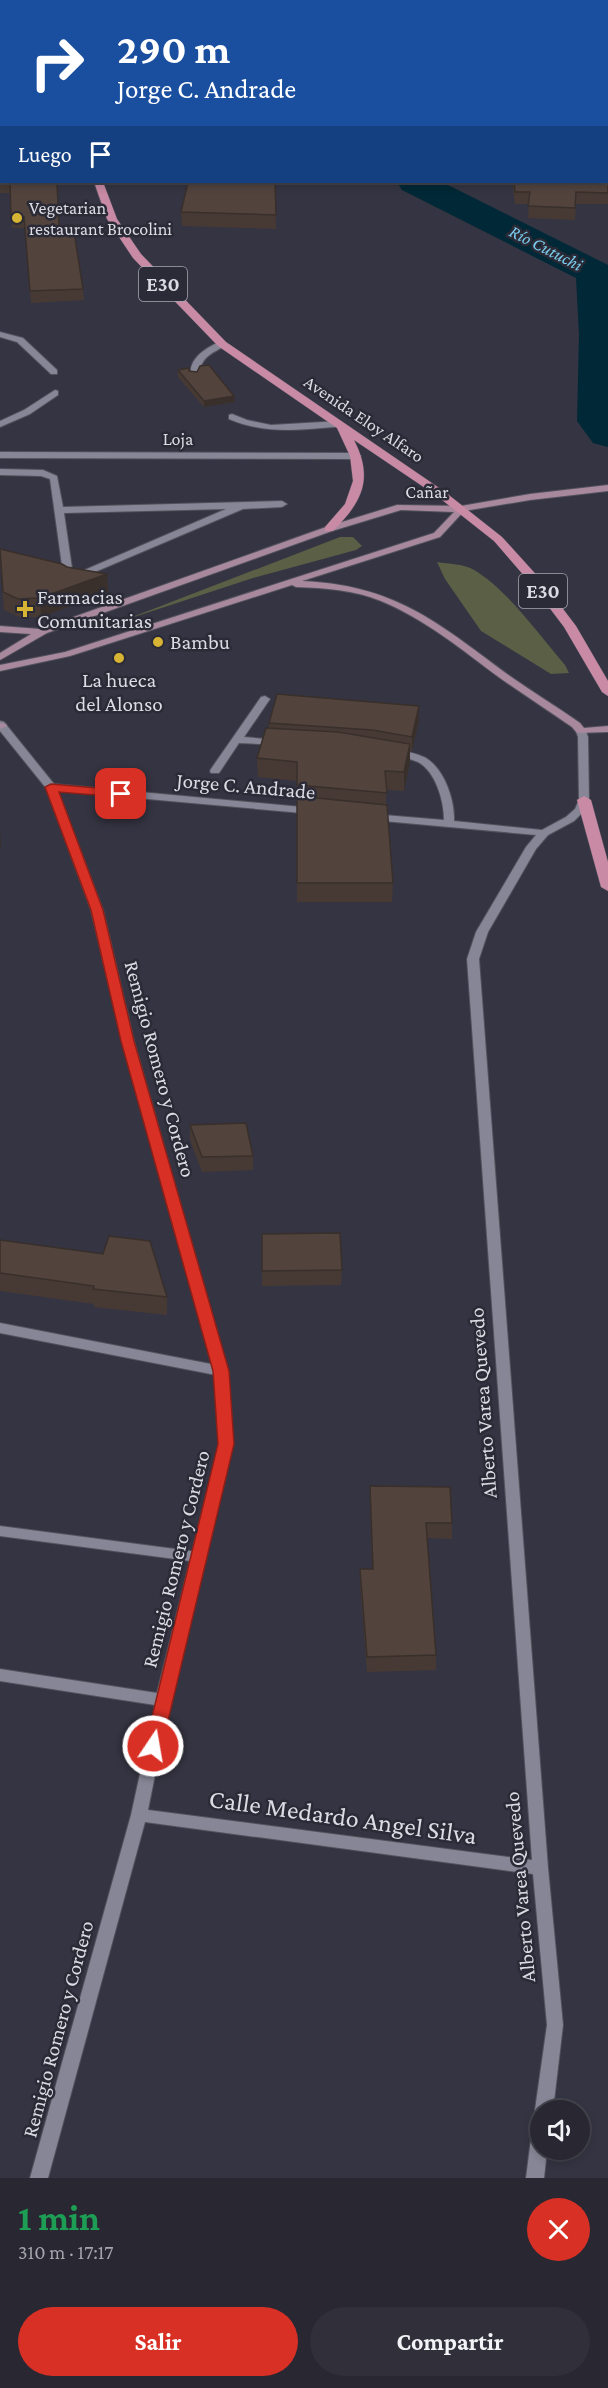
<!DOCTYPE html>
<html lang="es">
<meta charset="utf-8">
<style>
:root{--surface:#282732;--page:#302f3a;--text:#f1f3f6;--muted:#a5a5ac;--line:#44444d;--accent:#d93025}
body{margin:0;font-family:"Crimson Pro",serif;background:var(--page);color:var(--text);height:100vh;display:flex;flex-direction:column;font-size:22px;white-space:nowrap}
*{box-sizing:border-box;margin:0}
p{font-size:20px;color:var(--muted)}
.icon{flex:none;width:33px;height:33px;fill:none;stroke:currentColor;stroke-width:2;stroke-linecap:round;stroke-linejoin:round}
.map{position:relative;height:2178px;overflow:hidden}
.sheet{display:flex;flex-direction:column;background:var(--surface);flex:1}
.sheet>*{flex:none}
.hud{position:absolute;left:0px;top:0px;width:609px;height:183px;box-shadow:0 3px 9px #0003,0 0 0 2px var(--line);background:#1a4fa0;color:#fff;overflow:hidden}
.fabs{position:absolute;left:530px;top:2100px;display:grid;gap:12px}
.fabs a{display:grid;place-items:center;width:60px;height:60px;border-radius:50%;background:var(--surface);box-shadow:0 3px 9px #0003,0 0 0 2px var(--line);font-size:30px}
.pin{position:absolute;display:grid;place-items:center;width:51px;height:51px;color:#fff;margin:-26px;border-radius:12px;box-shadow:0 3px 9px #0006}
.me{position:absolute;width:66px;margin:-33px;rotate:12deg;stroke-linejoin:round;filter:drop-shadow(0 0 4px #0008)}
.turn{display:flex;align-items:center;gap:21px;height:126px;padding:0 18px;font-size:27px}
.turn .icon{width:78px;height:78px;stroke-width:2.5}
.turn b{display:block;font-size:42px;line-height:51px}
.then{display:flex;align-items:center;height:57px;padding:0 18px;background:#0003;gap:12px;font-size:22px}
.round{display:grid;place-items:center;flex:none;width:63px;height:63px;border-radius:32px;background:var(--page)}
.headline{display:flex;align-items:center;justify-content:space-between;height:102px;padding:0 18px}
h1{font-size:36px;font-weight:700;line-height:45px;color:#1e9e55}
.primary-button{display:flex;gap:12px;margin-top:auto;padding:12px 18px}
.primary-button a{flex:1;height:69px;border-radius:36px;background:var(--accent);color:#fff;font-size:24px;font-weight:700;line-height:69px;text-align:center}
.primary-button a+a{background:var(--page);color:var(--text)}
.map>svg:first-child{display:block}
.green{fill:#5a5f45}
.lines{fill:none;stroke-linecap:round;stroke-linejoin:round}
.stream{stroke:#425e6a;stroke-width:6}
.river{fill:#002836;fill-rule:evenodd}
.lane-casing{stroke:#52515c;stroke-width:2}
.street-casing{stroke:#52515c;stroke-width:2}
.secondary-casing{stroke:#52515c;stroke-width:2}
.primary-casing{stroke:#52515c;stroke-width:1}
.lane{fill:#868696;fill-rule:evenodd}
.street{fill:#868696;fill-rule:evenodd}
.secondary{fill:#a7889d;fill-rule:evenodd}
.primary{fill:#c88aa4;fill-rule:evenodd}
.wall{fill:#473a34}
.shaded-wall{fill:#392f2b}
.building{fill:#52433d;stroke:#392f2b;stroke-width:1.5}
.route{fill:#d93025;stroke:#8d1f18;stroke-width:1.5}
.poi-dot{fill:#d8b434;stroke:#2b2a37;stroke-width:2}
.labels{text-anchor:middle;dominant-baseline:central;stroke-width:5;stroke-linejoin:round;paint-order:stroke}
.far-poi-label{font-size:18px;fill:#dbdbe3;stroke:#2b2a37;text-anchor:start}
.far-water-label{font-size:18px;font-style:italic;fill:#7acdee;stroke:#2b2a37}
.far-street-label{font-size:18px;fill:#dbdbe3;stroke:#2b2a37}
.shield{fill:#2b2a37;stroke:#a6a6af;stroke-width:1.5}
.shield-label{font-size:20px;font-weight:bold;fill:#dbdbe3}
.poi-label{font-size:21px;fill:#dbdbe3;stroke:#2b2a37;text-anchor:start}
.street-label{font-size:21px;fill:#dbdbe3;stroke:#2b2a37}
.near-street-label{font-size:26px;fill:#dbdbe3;stroke:#2b2a37}
</style>
<div class="map">
<svg width="608" height="2178" viewBox="0 0 608 2178">
<rect width="100%" height="100%" fill="#353442"/>
<path class="green" d="M340,537H353L362,546L356,550L253,578L122,621Z
M437,562C448,564 465,564 474,570C507,589 540,636 565,665L569,673L551,674L481,631L445,579Z"/>
<g class="lines">
<path class="stream" d="M455,2L462,0"/>
<path class="river" d="M415,0H447L414,2Z
M397,182H442L608,265V447L593,443L577,421L579,335L576,278L402,190Z"/>
<defs>
<path id="lane" d="M0,332L23,338L57,370V374H51L17,342L0,337Z
M222,341L226,344L225,346C208,355 203,357 197,376H191C188,358 207,347 222,341Z
M55,390L58,391V395L30,414L0,427V421L24,410Z
M232,414L247,420L271,425L340,421L344,424C338,428 330,427 322,428C290,431 259,432 229,419V415Z
M0,469L43,470L57,476L63,507L282,501L287,504L282,507L243,509L69,583L64,580L50,479L41,476L0,475ZM226,509L73,575L64,513Z
M0,1323L221,1366L226,1368L228,1371L226,1374L221,1376L0,1333Z
M0,1526L198,1552L203,1553L205,1557L203,1561L198,1562L0,1536Z"/>
<path id="street" d="M0,452L357,453L361,456L357,459L0,458Z
M265,696L270,699L244,737L278,740L282,741L283,743L282,745L239,743L219,773H211L210,771L211,769L261,697Z
M0,721L4,722L54,784L313,808L318,811L313,814L58,791L103,910L134,1041L228,1371L233,1444L170,1700L148,1810L532,1860L467,959L476,932L526,847L536,835L372,820L367,817L372,814L444,820C444,801 436,772 418,762C409,758 400,757 390,755L389,753L390,751L394,750C405,751 416,753 426,758C445,770 455,801 454,821L542,830L566,817L575,809L579,800L578,737L576,731L581,728L586,731L588,737L589,800L585,810L574,821L548,835L536,849L488,932L479,959L548,1868L563,2025L553,2110H540V2116L535,2110L547,2025L533,1874L145,1822L48,2178H30L131,1815L155,1705L0,1681V1669L157,1693L219,1444L214,1371L122,1041L91,910L46,788L0,731Z
M540,2131V2150H547L544,2178H526L531,2139L534,2134Z"/>
<path id="secondary" d="M608,485V491L530,500L464,511L440,537L302,581C394,585 437,622 507,674C531,691 556,706 580,723L584,728L608,726V732L577,733L572,727C549,711 524,695 500,678C462,650 425,619 381,601C354,590 325,588 296,587L292,585L70,656L0,671V665L65,652L434,533L454,512L401,510L332,531L47,633L0,660V653L31,634L0,632V626L40,629L326,527L397,505L461,506L530,494Z
M0,723L6,724L7,726L0,729Z"/>
<path id="primary" d="M131,0H139L130,2Z
M94,182H103L117,219L141,254L226,342L445,492L502,537L541,580L576,626L608,681V696L602,692L564,627L533,586L494,541L437,496L354,440C374,479 362,502 333,531H325V527L345,504L353,481L350,456L337,428L218,346L133,258L107,219Z
M584,796L591,800L608,862V891L601,887L577,800Z"/>
</defs>
<use href="#lane" class="lane-casing"/>
<use href="#street" class="street-casing"/>
<use href="#secondary" class="secondary-casing"/>
<use href="#primary" class="primary-casing"/>
<use href="#lane" class="lane"/>
<use href="#street" class="street"/>
<use href="#secondary" class="secondary"/>
<use href="#primary" class="primary"/>
</g>
<path class="wall" d="M608,3V204H576L575,220L528,218L529,204H515L512,182H608Z
M0,90L2,182H45L59,226L83,289L84,300L31,303L25,228H12L11,193H0Z
M275,182L276,229L182,226L181,212Z
M178,370L189,371L234,396L235,402L204,407L178,377Z
M0,561L67,567L107,574L108,592L41,617H19L4,610Z
M419,706V720L412,751H410V762L404,791L386,790V804L393,883L392,902H297V781L258,777L257,758L269,728V723Z
M190,1125L253,1156V1170L202,1172L190,1140Z
M262,1234L342,1270L341,1285L262,1286Z
M0,1240L167,1297V1315L94,1307V1304L0,1291Z
M370,1486L452,1523V1539L427,1538L436,1655V1670L367,1672L360,1584V1569H372Z"/>
<path class="shaded-wall" d="M234,396L235,402L204,407V401Z
M107,574L108,592L41,617L40,598Z
M419,706V720L412,751V737Z
M410,744V762L404,791V772Z
M0,832L1,846L0,847Z"/>
<path class="building" d="M424,0H429V2H419Z
M532,0H580L581,2H502Z
M608,3V193L576,192L575,208L528,206L530,192H515L514,182H608Z
M0,90H2V182H44V183H57L59,226L73,225L83,289L30,291L24,217H11L10,182H0Z
M188,182H275L276,215L181,212Z
M209,365L234,396L204,401L178,370L189,368V371L197,372L200,366Z
M0,549L62,564L67,567L107,574L40,598L18,599L3,592Z
M277,694L419,706L412,737L372,730L269,723Z
M266,728L338,732L410,744L404,772L385,771L387,793L297,785V762L257,758Z
M297,796L387,805L393,883H297Z
M246,1123L253,1156L202,1157L190,1125Z
M340,1233L342,1270L262,1271V1234Z
M109,1236L150,1241L167,1297L93,1289L94,1286L0,1273V1240L103,1254Z
M370,1486L450,1487L452,1523H426L436,1655L367,1657L360,1569H373Z"/>
<path class="route" d="M51,784L121,790L127,794L121,797L59,792L103,910L134,1041L229,1371L234,1444L162,1746L160,1750L153,1752L147,1750L145,1746L218,1444L213,1371L121,1041L91,910L45,787Z"/>
<g class="poi-dot">
<circle cx="17" cy="218" r="6"/>
<path d="M22 600h6v6h6v6h-6v6h-6v-6h-6v-6h6z"/>
<circle cx="158" cy="642" r="6"/>
<circle cx="119" cy="658" r="6"/>
</g>
<g class="labels">
<g class="far-poi-label">
<text x="29" y="208">Vegetarian<tspan x="29" dy="21">restaurant Brocolini</tspan></text>
</g>
<g class="far-water-label">
<text transform="translate(546 248) rotate(27)">Río Cutuchi</text>
</g>
<g class="far-street-label">
<text transform="translate(364 419) rotate(34)">Avenida Eloy Alfaro</text>
<text x="178" y="439">Loja</text>
<text x="427" y="492">Cañar</text>
</g>
<g class="shield">
<rect x="139" y="267" width="48" height="34" rx="4.5"/>
<rect x="519" y="574" width="48" height="34" rx="4.5"/>
</g>
<g class="shield-label">
<text x="163" y="284">E30</text>
<text x="543" y="591">E30</text>
</g>
<g class="poi-label">
<text x="37" y="597">Farmacias<tspan x="37" dy="24">Comunitarias</tspan></text>
<text x="170" y="642">Bambu</text>
<text x="119" y="680" text-anchor="middle">La hueca<tspan x="119" dy="24">del Alonso</tspan></text>
</g>
<g class="street-label">
<text transform="translate(246 786) rotate(5)">Jorge C. Andrade</text>
<text transform="translate(160 1069) rotate(75)">Remigio Romero y Cordero</text>
<text transform="translate(483 1403) rotate(-94)">Alberto Varea Quevedo</text>
<text transform="translate(176 1559) rotate(-76)">Remigio Romero y Cordero</text>
<text transform="translate(520 1887) rotate(-95)">Alberto Varea Quevedo</text>
<text transform="translate(58 2029) rotate(-75)">Remigio Romero y Cordero</text>
</g>
<g class="near-street-label">
<text transform="translate(343 1817) rotate(8)">Calle Medardo Angel Silva</text>
</g>
</g>
</svg>
<div class="fabs">
<a><svg class="icon" aria-label="sound" viewBox="0 0 24 24"><path d="M4 9h4l5-4v14l-5-4H4zM17 9q2 3 0 6"/></svg></a>
</div>
<div class="pin" style="left:121px;top:794px;background:#d93025"><svg class="icon" aria-label="arrive" viewBox="0 0 24 24"><path d="M6 21V4h12l-3 4 3 4H6"/></svg></div>
<svg class="me" style="left:153px;top:1746px" viewBox="-20 -20 40 40"><circle r="17" fill="#d93025" stroke="#fff" stroke-width="3"/><path d="M0-11L8 9 0 5-8 9z" fill="#fff"/></svg>
<div class="hud">
<div class="turn"><svg class="icon" aria-label="right" viewBox="0 0 24 24"><path d="M7 20v-9h11M14 6l5 5-5 5"/></svg><div><b>290 m</b>Jorge C. Andrade</div></div>
<div class="then">Luego<svg class="icon" aria-label="arrive" viewBox="0 0 24 24"><path d="M6 21V4h12l-3 4 3 4H6"/></svg></div>
</div>
</div>
<section class="sheet">
<div class="headline"><div><h1>1 min</h1><p>310 m · 17:17</p></div><a class="round" style="background:#d93025;color:#fff"><svg class="icon" aria-label="close" viewBox="0 0 24 24"><path d="M6 6l12 12M18 6L6 18"/></svg></a></div>
<div class="primary-button"><a>Salir</a><a>Compartir</a></div>
</section>
